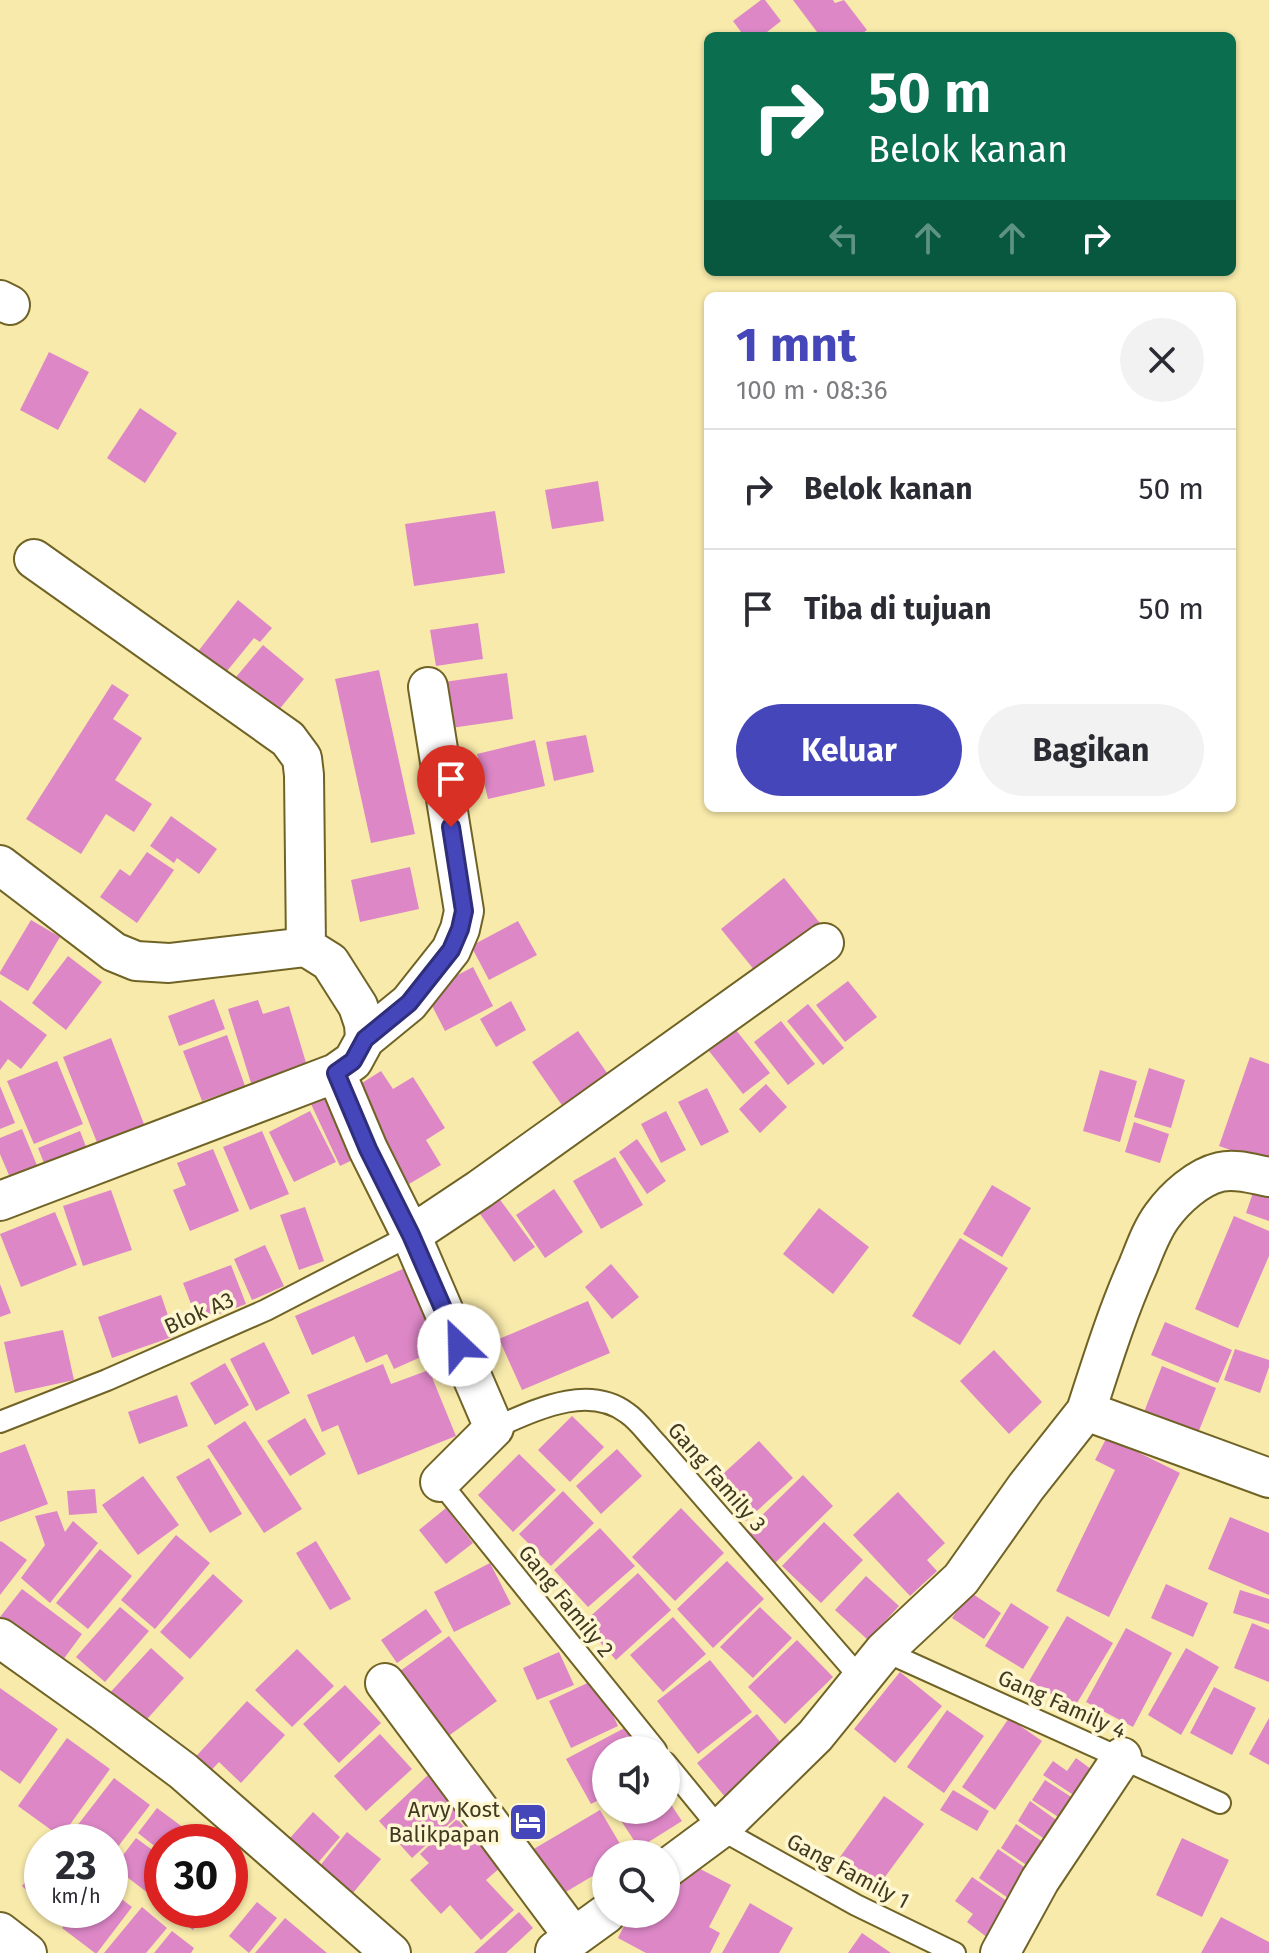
<!DOCTYPE html>
<html lang="id">
<meta charset="utf-8">
<style>
:root{--surface:#fff;--page:#f2f2f3;--text:#2b2b33;--muted:#7c7c81;--line:#e1e1e2;--accent:#4646bb}
body{margin:0;font-family:"Fira Sans",sans-serif;background:var(--page);color:var(--text);height:100vh;display:flex;flex-direction:column;font-size:30px;white-space:nowrap}
*{box-sizing:border-box;margin:0}
p{font-size:26px;color:var(--muted)}
.icon{flex:none;width:44px;height:44px;fill:none;stroke:currentColor;stroke-width:2;stroke-linecap:round;stroke-linejoin:round}
.map{position:relative;flex:1;overflow:hidden}
.drawer{position:absolute;left:704px;top:292px;width:532px;height:520px;display:flex;flex-direction:column;background:var(--surface);border-radius:12px;box-shadow:0 2px 6px #0004}
.drawer>*{flex:none}
.guide{position:absolute;left:704px;top:32px;width:532px;height:244px;border-radius:12px;box-shadow:0 2px 6px #0004;background:#0b6e4f;color:#fff;overflow:hidden}
.controls{position:absolute;left:592px;top:1736px;display:grid;gap:16px}
.controls a{display:grid;place-items:center;width:88px;height:88px;border-radius:50%;background:var(--surface);box-shadow:0 2px 6px #0004;font-size:40px}
.speed{position:absolute;left:24px;top:1824px;display:flex;gap:16px;font-size:40px;font-weight:700;text-align:center}
.speed>*{display:grid;place-content:center;width:104px;height:104px;border-radius:50%;background:var(--surface);box-shadow:0 2px 6px #0004;line-height:1}
.speed small{font-size:20px;font-weight:400}
.speed .limit{border:12px solid #d22;background:#fff;color:#111}
.pin{position:absolute;display:grid;place-items:center;width:68px;height:68px;color:#fff;margin:-82px -34px;border-radius:50% 50% 50% 0;rotate:-45deg;box-shadow:0 0 8px #0007}
.pin .icon{rotate:45deg}
.me{position:absolute;width:88px;margin:-44px;rotate:336deg;stroke-linejoin:round;filter:drop-shadow(0 0 6px #0008)}
.turn{display:flex;align-items:center;gap:28px;height:168px;padding:0 32px;font-size:36px}
.turn .icon{width:104px;height:104px;stroke-width:2.5}
.turn b{display:block;font-size:56px;line-height:68px}
.lanes{display:flex;align-items:center;height:76px;padding:0 32px;background:#0003;justify-content:center;gap:40px;direction:ltr}
.lanes .off{opacity:.35}
.round{display:grid;place-items:center;flex:none;width:84px;height:84px;border-radius:42px;background:var(--page)}
.head{display:flex;align-items:center;justify-content:space-between;height:136px;padding:0 32px}
h1{font-size:48px;font-weight:700;line-height:60px;color:var(--accent)}
.cta{display:flex;gap:16px;margin-top:auto;padding:16px 32px}
.cta a{flex:1;height:92px;border-radius:48px;background:var(--accent);color:#fff;font-size:32px;font-weight:700;line-height:92px;text-align:center}
.cta a+a{background:var(--page);color:var(--text)}
ul{padding:0;list-style:none}
li{display:flex;align-items:center;gap:24px;height:120px;padding:0 32px;border-top:2px solid var(--line)}
li div{flex:1}
li b{display:block;font-size:30px}
li em{font-style:normal}
.map>svg:first-child{display:block}
.building{fill:#dd87c7}
.lines{fill:none;stroke-linecap:round;stroke-linejoin:round}
.lane-casing{stroke:#706326;stroke-width:24}
.street-casing{stroke:#706326;stroke-width:42}
.lane{stroke:#fff;stroke-width:20}
.street{stroke:#fff;stroke-width:38}
.route-casing{stroke:#2e2e7a;stroke-width:20}
.route{stroke:#4646bb;stroke-width:14}
.labels{text-anchor:middle;dominant-baseline:central;stroke-width:7;stroke-linejoin:round;paint-order:stroke}
.street-label{font-size:22px;fill:#403a20;stroke:#fff7d2}
.poi-label{font-size:22px;fill:#403a20;stroke:#fff7d2;text-anchor:end}
</style>
<div class="map">
<svg width="1269" height="1953" viewBox="0 0 1269 1953">
<rect width="100%" height="100%" fill="#f8eaab"/>
<path class="building" d="M761,0H765L781,21L762,36H744L733,21Z
M793,0H833L835,3L844,0L867,30L859,36H820Z
M49,352L89,372L58,430L20,410Z
M140,408L177,433L145,483L107,458Z
M598,481L604,521L552,529L545,490Z
M495,511L505,573L414,586L405,524Z
M238,600L272,628L260,642L254,638L223,676L196,654Z
M478,623L483,659L436,666L430,630Z
M263,645L304,679L273,717L231,683Z
M379,670L415,834L371,843L335,679Z
M507,673L513,719L451,728L444,682Z
M112,684L129,695L113,719L142,738L115,780L152,804L134,832L106,814L81,854L26,819Z
M586,735L594,772L554,781L546,742Z
M535,740L545,786L488,799L477,754Z
M171,816L217,849L199,874L177,858L174,863L150,846Z
M147,852L174,870L137,923L100,897L120,869L130,876Z
M410,867L419,909L360,922L351,880Z
M784,878L823,927L760,977L721,929Z
M31,920L60,937L28,991L0,974V972Z
M518,921L537,955L489,980L471,946Z
M68,956L102,982L66,1030L32,1003Z
M473,967L493,1006L445,1031L425,992Z
M848,981L877,1017L845,1042L816,1005Z
M214,999L225,1029L179,1046L168,1016Z
M0,1000L47,1035L21,1069L8,1059L0,1070Z
M258,1000L263,1014L289,1006L307,1066L251,1083L228,1009Z
M511,1001L526,1030L496,1047L480,1019Z
M808,1004L844,1048L823,1065L787,1021Z
M781,1021L815,1064L788,1085L754,1042Z
M736,1030L770,1073L743,1094L709,1051Z
M578,1031L614,1083L568,1114L532,1062Z
M227,1035L245,1086L202,1101L183,1051Z
M111,1038L147,1132L100,1150L63,1057Z
M1250,1057L1269,1064V1156L1267,1163L1219,1146Z
M57,1061L83,1124L34,1144L7,1081Z
M1149,1068L1185,1080L1171,1128L1134,1117Z
M1100,1070L1137,1081L1120,1142L1083,1131Z
M381,1071L393,1089L413,1077L445,1128L426,1140L441,1165L409,1184L351,1090Z
M766,1084L787,1107L760,1133L739,1109Z
M0,1086L15,1123L0,1129Z
M707,1088L729,1132L701,1146L678,1102Z
M334,1093L363,1155L340,1166L311,1104Z
M310,1111L336,1162L294,1182L269,1132Z
M666,1111L686,1150L661,1163L641,1124Z
M1134,1122L1169,1134L1160,1163L1125,1152Z
M22,1129L41,1175L14,1187L0,1154V1138Z
M80,1131L90,1157L48,1173L38,1148Z
M262,1131L289,1194L250,1210L223,1147Z
M637,1139L666,1181L647,1194L619,1152Z
M213,1149L239,1211L190,1231L173,1190L186,1185L177,1163Z
M615,1157L643,1205L601,1229L573,1181Z
M1256,1184L1269,1188V1221L1246,1213Z
M992,1185L1031,1208L1002,1257L963,1234Z
M554,1189L583,1232L545,1258L516,1215Z
M111,1190L132,1250L83,1266L63,1206Z
M498,1197L535,1247L514,1262L478,1211Z
M305,1207L324,1261L299,1270L280,1215Z
M819,1208L869,1247L833,1294L783,1254Z
M55,1212L77,1265L21,1287L0,1234Z
M1234,1216L1269,1231V1256L1238,1328L1195,1309Z
M960,1238L1008,1268L960,1345L912,1316Z
M265,1245L284,1286L252,1300L234,1259Z
M611,1264L639,1297L612,1319L585,1287Z
M231,1265L246,1304L198,1322L183,1283Z
M405,1268L441,1348L394,1369L387,1354L366,1363L354,1336L312,1355L295,1316Z
M0,1284L11,1313L0,1317Z
M161,1295L175,1336L112,1358L98,1317Z
M588,1301L610,1353L522,1390L499,1339Z
M1165,1322L1232,1350L1218,1383L1151,1355Z
M63,1330L74,1380L15,1393L4,1342Z
M264,1342L290,1393L256,1411L230,1359Z
M1235,1349L1269,1360V1367L1260,1393L1224,1380Z
M994,1350L1042,1402L1009,1434L960,1381Z
M225,1363L249,1405L215,1425L190,1383Z
M383,1364L391,1384L429,1370L456,1436L358,1475L338,1425L322,1432L307,1395Z
M1162,1366L1216,1388L1198,1433L1144,1412Z
M177,1395L188,1426L139,1444L128,1412Z
M572,1416L604,1447L570,1482L538,1450Z
M305,1418L326,1454L290,1476L267,1441Z
M245,1421L302,1509L264,1533L207,1446Z
M1107,1437L1180,1473L1109,1617L1056,1591L1115,1470L1095,1460Z
M759,1441L793,1478L746,1521L712,1484Z
M25,1444L48,1504L0,1522V1453Z
M617,1449L642,1476L601,1514L576,1486Z
M519,1454L556,1490L513,1532L478,1495Z
M209,1458L242,1514L210,1533L176,1477Z
M803,1475L833,1506L772,1566L742,1535Z
M143,1476L179,1525L138,1555L102,1505Z
M95,1489L97,1513L69,1515L67,1491Z
M563,1491L594,1523L551,1566L519,1534Z
M898,1492L945,1543L927,1560L937,1571L910,1596L853,1535Z
M446,1508L473,1543L446,1564L419,1530Z
M681,1508L724,1553L675,1601L632,1557Z
M57,1511L65,1532L73,1521L98,1543L50,1603L21,1578L45,1545L35,1516Z
M1230,1517L1269,1533V1595L1208,1569Z
M824,1522L863,1560L821,1603L782,1566Z
M600,1528L635,1566L588,1607L554,1570Z
M176,1535L210,1563L155,1629L121,1600Z
M1,1541L27,1560L0,1595V1542Z
M316,1541L351,1599L330,1610L296,1553Z
M100,1549L132,1576L88,1629L56,1603Z
M727,1561L764,1599L713,1648L677,1609Z
M490,1563L511,1604L454,1632L434,1592Z
M638,1573L671,1610L616,1660L583,1623Z
M213,1574L243,1601L190,1659L160,1632Z
M866,1576L899,1606L868,1640L835,1610Z
M1166,1584L1208,1603L1193,1637L1151,1618Z
M22,1589L82,1634L57,1668L0,1625V1617Z
M1240,1590L1269,1599V1624L1233,1613Z
M970,1592L1001,1613L984,1639L952,1618Z
M1011,1603L1049,1627L1023,1669L985,1646Z
M120,1607L149,1631L105,1682L76,1657Z
M760,1607L792,1638L753,1678L720,1647Z
M426,1609L442,1632L397,1663L381,1640Z
M1067,1616L1113,1643L1074,1708L1029,1681Z
M673,1617L706,1654L663,1692L630,1655Z
M1252,1623L1269,1630V1682L1234,1668Z
M1126,1628L1172,1653L1133,1727L1086,1702Z
M449,1636L497,1701L440,1742L393,1676Z
M797,1640L833,1677L785,1724L748,1687Z
M151,1648L184,1678L140,1727L106,1697Z
M1186,1648L1219,1667L1181,1735L1148,1715Z
M297,1649L334,1686L292,1727L255,1690Z
M559,1652L574,1685L537,1700L523,1668Z
M710,1660L752,1712L698,1754L657,1701Z
M900,1672L942,1706L895,1763L854,1729Z
M596,1679L618,1726L571,1748L549,1701Z
M345,1685L381,1723L339,1763L303,1724Z
M1214,1687L1256,1708L1232,1755L1190,1733Z
M0,1688L58,1729L20,1784L0,1770Z
M247,1701L285,1735L241,1783L219,1762L204,1778L189,1764Z
M947,1710L984,1736L944,1793L907,1767Z
M757,1714L786,1749L726,1798L697,1763Z
M1009,1718L1042,1741L995,1810L962,1787Z
M1269,1718V1765L1249,1754Z
M632,1724L646,1750H606V1796L591,1804L566,1759Z
M380,1734L412,1769L366,1811L334,1776Z
M67,1738L110,1769L61,1837L18,1806Z
M1076,1758L1095,1772L1078,1798L1043,1775L1053,1761L1067,1771Z
M428,1775L462,1812L412,1858L379,1821Z
M114,1778L150,1805L110,1857V1842H79L70,1835Z
M1045,1780L1076,1800L1063,1820L1032,1800Z
M953,1790L989,1811L977,1831L940,1810Z
M884,1796L924,1824L879,1885L840,1857Z
M666,1797L682,1821L639,1848L614,1810H666Z
M1030,1801L1059,1822L1046,1840L1018,1821Z
M157,1808L196,1837L192,1842H162V1852L138,1833Z
M600,1810L626,1854H606V1868L559,1896L532,1850Z
M313,1812L340,1837L311,1871L283,1846Z
M457,1819L501,1867L486,1880L514,1910L481,1940L450,1905L441,1914L410,1880L429,1863L420,1854Z
M1016,1824L1046,1844L1031,1868L1001,1848Z
M347,1832L381,1859L348,1899L315,1872Z
M136,1838L162,1857V1893L157,1900L114,1867Z
M1182,1838L1229,1860L1202,1917L1156,1895Z
M998,1849L1030,1871L1011,1900L979,1878Z
M683,1860L731,1885L709,1927L720,1933L710,1953H646L618,1938L630,1914H666V1891Z
M42,1865V1905L22,1886Z
M972,1877L1011,1904L988,1938L967,1922L973,1914L955,1901Z
M110,1890L132,1907L97,1953H95L62,1928L76,1910H110Z
M257,1902L277,1918L249,1953L229,1936Z
M750,1903L793,1928L779,1953H722Z
M142,1907L167,1928L146,1953H104Z
M165,1910H208L193,1930Z
M519,1912L533,1928L506,1953H474Z
M1221,1917L1269,1942V1953H1201Z
M285,1918L327,1953H255Z
M172,1931L194,1948L191,1953H154Z
M862,1933L891,1953H848Z"/>
<g class="lines">
<defs>
<path id="lane" d="M0,1422L107,1380L266,1310L411,1235
M494,1428C534,1411 587,1383 627,1413C639,1421 648,1435 658,1445L862,1680
M440,1482L656,1750
M884,1651L1220,1803
M666,1763L720,1829L856,1905L955,1953"/>
<path id="street" d="M0,300L10,305
M34,559L288,739L302,758L304,775L306,947
M0,865L114,952L136,961L169,963L306,947L330,962L358,1006L364,1024L365,1039L353,1061L336,1073
M365,1039L409,1003L451,950L460,929L464,911L428,687
M0,1201L336,1073L368,1149L411,1235L494,1428L440,1482
M411,1235L480,1189L824,943
M1086,1411C1102,1362 1117,1313 1138,1266C1145,1249 1151,1231 1162,1216C1175,1198 1198,1177 1220,1172C1236,1168 1253,1174 1269,1177
M0,1638L104,1712L183,1771L391,1953
M385,1683L574,1937
M666,1869L720,1829L815,1736L884,1651L961,1579L1026,1487L1086,1411L1269,1478
M0,1932L27,1953
M555,1951L606,1914
M1000,1953L1040,1880L1122,1757"/>
</defs>
<use href="#lane" class="lane-casing"/>
<use href="#street" class="street-casing"/>
<use href="#lane" class="lane"/>
<use href="#street" class="street"/>
</g>
<g class="lines">
<defs>
<path id="route" d="M451,827L464,911L460,929L451,950L409,1003L365,1039L353,1061L336,1073L368,1149L411,1235L459,1345"/>
</defs>
<use href="#route" class="route-casing"/>
<use href="#route" class="route"/>
</g>
<defs>
<symbol id="hotel-square" viewBox="-11 -11 22 22"><rect x="-9" y="-9" width="18" height="18" rx="4" fill="#4646bb" stroke="#fff7d2"/><path d="M-6-4.5h1.5V1H6V5H4.5V3h-9V5H-6ZM-4 0a1.8 1.8 0 1 1 3.6 0ZM.5 0V-2.5h3Q6-2.5 6 0Z" fill="#fff"/></symbol>
</defs>
<g fill-rule="evenodd">
<use href="#hotel-square" x="506" y="1800" width="44" height="44"/>
</g>
<g class="labels">
<g class="street-label">
<text transform="translate(199 1313) rotate(-24)">Blok A3</text>
<text transform="translate(717 1477) rotate(49)">Gang Family 3</text>
<text transform="translate(566 1601) rotate(51)">Gang Family 2</text>
<text transform="translate(1062 1704) rotate(24)">Gang Family 4</text>
<text transform="translate(848 1871) rotate(28)">Gang Family 1</text>
</g>
<g class="poi-label">
<text x="500" y="1809">Arvy Kost<tspan x="500" dy="25">Balikpapan</tspan></text>
</g>
</g>
</svg>
<div class="controls">
<a><svg class="icon" aria-label="sound" viewBox="0 0 24 24"><path d="M4 9h4l5-4v14l-5-4H4zM17 9q2 3 0 6"/></svg></a>
<a><svg class="icon" aria-label="search" viewBox="0 0 24 24"><circle cx="10" cy="10" r="6"/><path d="M15 15l6 6"/></svg></a>
</div>
<div class="speed"><div>23<small>km/h</small></div><div class="limit">30</div></div>
<div class="pin" style="left:451px;top:827px;background:#d93025"><svg class="icon" aria-label="arrive" viewBox="0 0 24 24"><path d="M6 21V4h12l-3 4 3 4H6"/></svg></div>
<svg class="me" style="left:459px;top:1345px" viewBox="-20 -20 40 40"><circle r="19" fill="#fff"/><path d="M0-13L10 11 0 6-10 11z" fill="#4646bb"/></svg>
<div class="guide">
<div class="turn"><svg class="icon" aria-label="right" viewBox="0 0 24 24"><path d="M7 20v-9h11M14 6l5 5-5 5"/></svg><div><b>50 m</b>Belok kanan</div></div>
<div class="lanes"><svg class="icon off" aria-label="left" viewBox="0 0 24 24"><path d="M17 20v-9H6M10 6l-5 5 5 5"/></svg><svg class="icon off" aria-label="ahead" viewBox="0 0 24 24"><path d="M12 20V5M6 11l6-6 6 6"/></svg><svg class="icon off" aria-label="ahead" viewBox="0 0 24 24"><path d="M12 20V5M6 11l6-6 6 6"/></svg><svg class="icon" aria-label="right" viewBox="0 0 24 24"><path d="M7 20v-9h11M14 6l5 5-5 5"/></svg></div>
</div>
<section class="drawer">
<div class="head"><div><h1>1 mnt</h1><p>100 m · 08:36</p></div><a class="round"><svg class="icon" aria-label="close" viewBox="0 0 24 24"><path d="M6 6l12 12M18 6L6 18"/></svg></a></div>
<ul>
<li><svg class="icon" aria-label="right" viewBox="0 0 24 24"><path d="M7 20v-9h11M14 6l5 5-5 5"/></svg><div><b>Belok kanan</b></div><em>50 m</em></li>
<li><svg class="icon" aria-label="arrive" viewBox="0 0 24 24"><path d="M6 21V4h12l-3 4 3 4H6"/></svg><div><b>Tiba di tujuan</b></div><em>50 m</em></li>
</ul>
<div class="cta"><a>Keluar</a><a>Bagikan</a></div>
</section>
</div>
